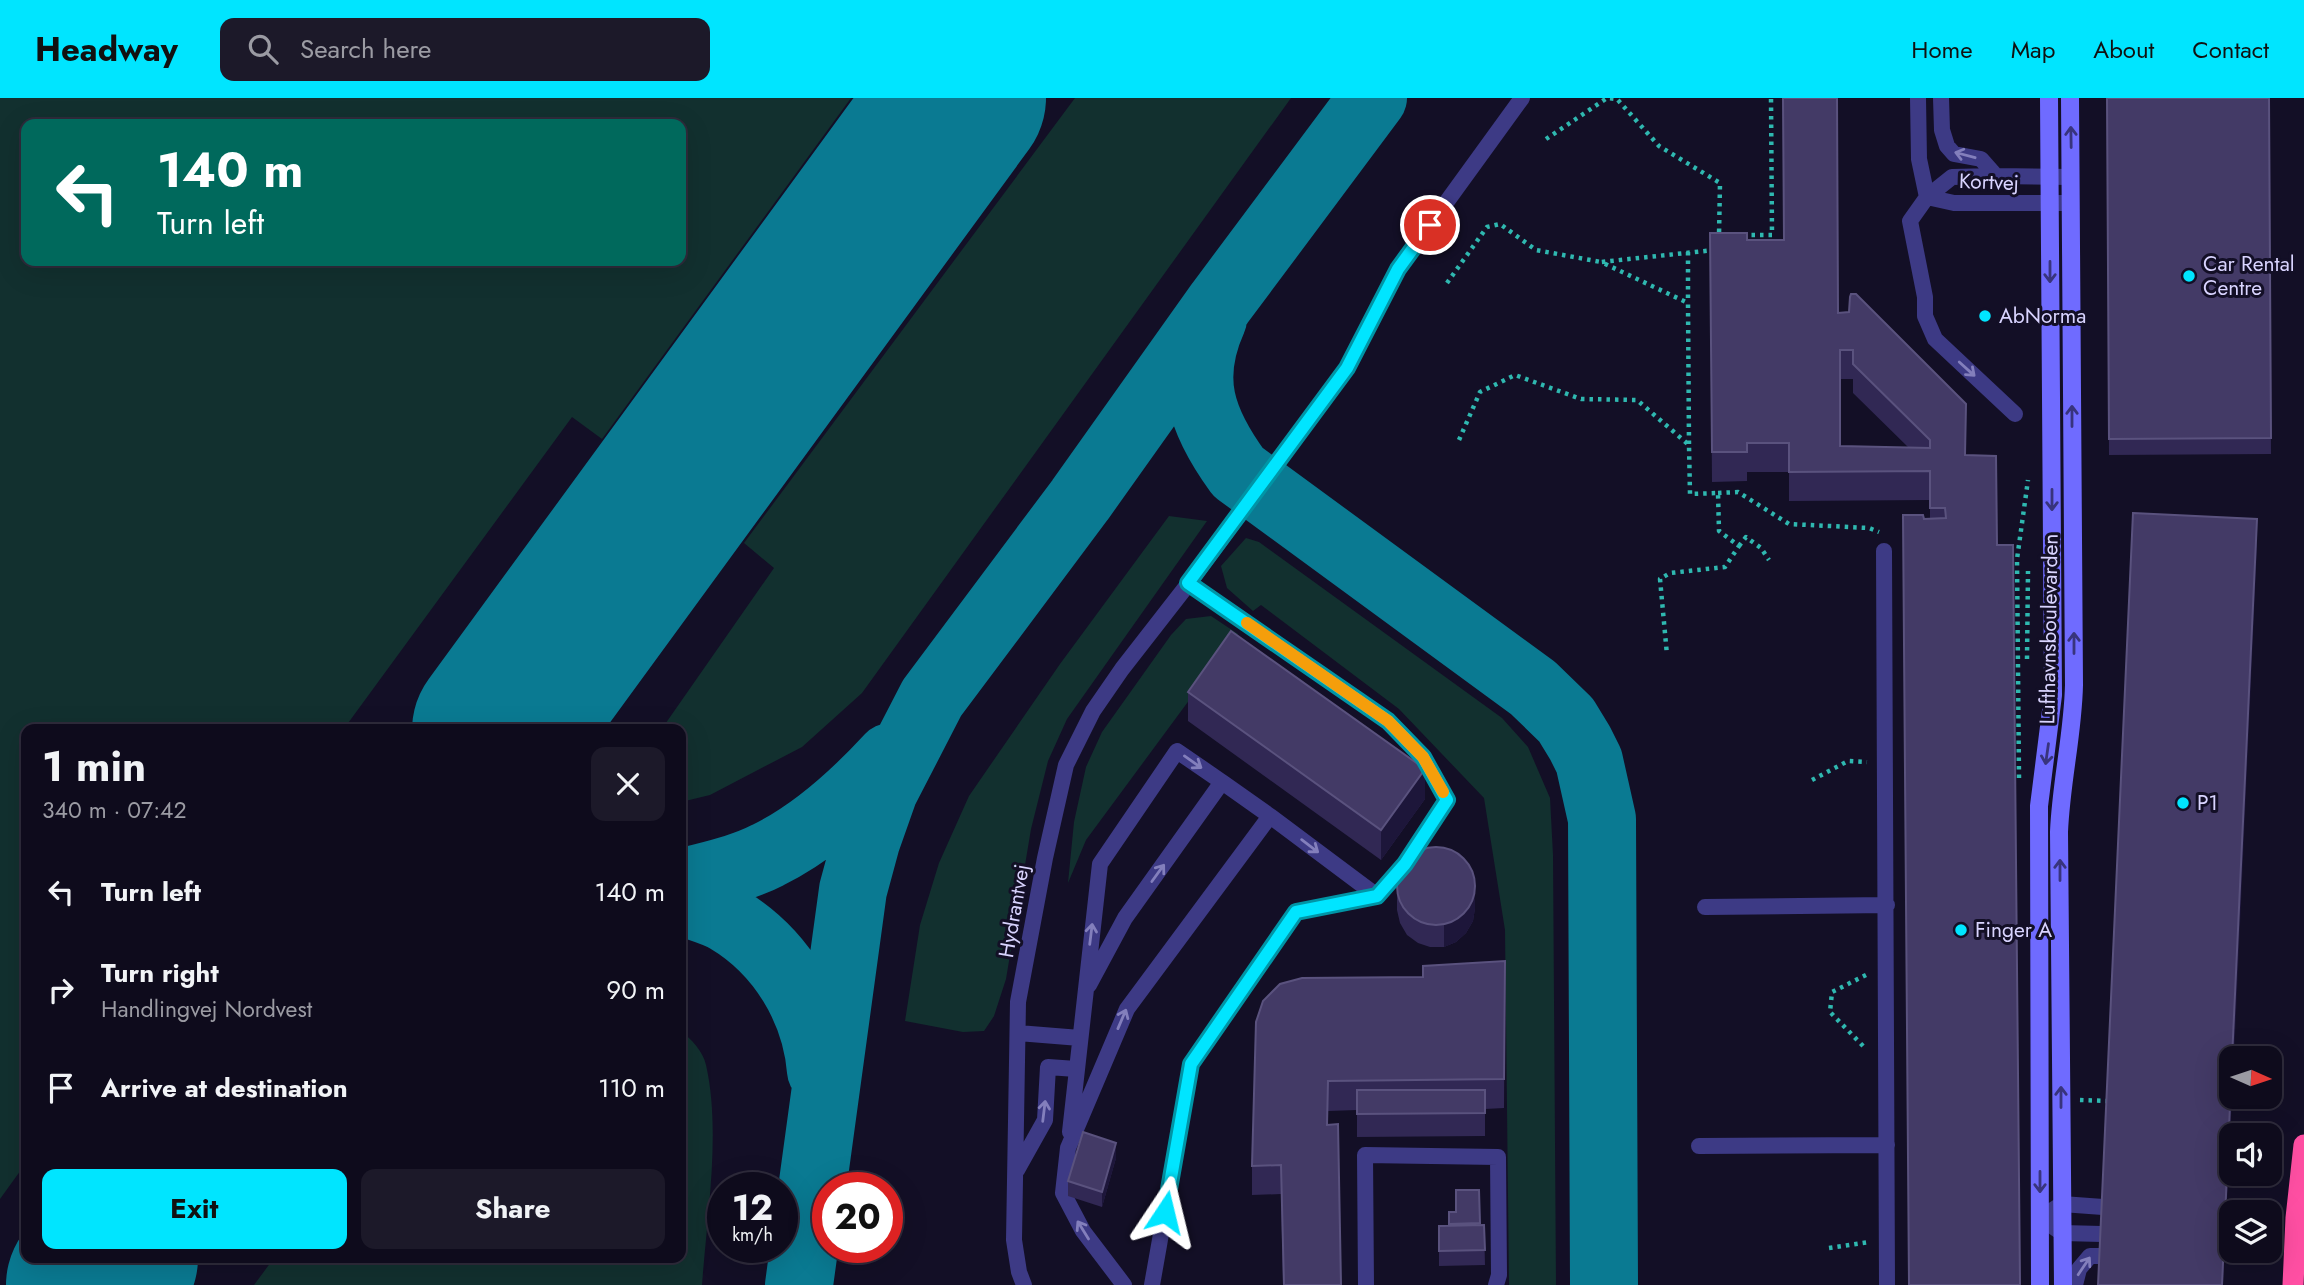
<!DOCTYPE html>
<meta charset="utf-8">
<style>
:root{--surface:#0e0b1c;--page:#1c1929;--text:#f1f3f6;--muted:#9b9ba3;--line:#2e2b3b;--accent:#00e5ff}
body{margin:0;font-family:Jost,sans-serif;background:var(--page);color:var(--text);height:100vh;display:flex;flex-direction:column;font-size:26px;white-space:nowrap}
*{box-sizing:border-box;margin:0}
p{font-size:23px;color:var(--muted)}
.icon{flex:none;width:38px;height:38px;fill:none;stroke:currentColor;stroke-width:2;stroke-linecap:round;stroke-linejoin:round}
.map{position:relative;flex:1;overflow:hidden}
.details{position:absolute;left:21px;top:626px;width:665px;height:539px;display:flex;flex-direction:column;background:var(--surface);border-radius:14px;box-shadow:0 7px 28px #0002,0 0 0 2px var(--line)}
.details>*{flex:none}
.banner{position:absolute;left:21px;top:21px;width:665px;height:147px;border-radius:14px;box-shadow:0 7px 28px #0002,0 0 0 2px var(--line);background:#00695c;color:#fff;overflow:hidden}
.needle{width:46px;rotate:93deg}
.fabs{position:absolute;left:2219px;top:948px;display:grid;gap:14px}
.fabs a{display:grid;place-items:center;width:63px;height:63px;border-radius:14px;background:var(--surface);box-shadow:0 7px 28px #0002,0 0 0 2px var(--line);font-size:35px}
.speed{position:absolute;left:707px;top:1074px;display:flex;gap:14px;font-size:35px;font-weight:700;text-align:center}
.speed>*{display:grid;place-content:center;width:91px;height:91px;border-radius:50%;background:var(--surface);box-shadow:0 7px 28px #0002,0 0 0 2px var(--line);line-height:1}
.speed small{font-size:18px;font-weight:400}
.speed .limit{border:10px solid #d22;background:#fff;color:#111}
.pin{position:absolute;display:grid;place-items:center;width:60px;height:60px;color:#fff;margin:-30px;border:4px solid #fff;border-radius:50%;box-shadow:0 2px 7px #0007}
.me{position:absolute;width:77px;margin:-38px;rotate:10deg;stroke-linejoin:round;filter:drop-shadow(0 0 5px #0008)}
.turn{display:flex;align-items:center;gap:24px;height:147px;padding:0 21px;font-size:32px}
.turn .icon{width:91px;height:91px;stroke-width:2.5}
.turn b{display:block;font-size:49px;line-height:60px}
.round{display:grid;place-items:center;flex:none;width:74px;height:74px;border-radius:14px;background:var(--page)}
.summary{display:flex;align-items:center;justify-content:space-between;height:119px;padding:0 21px}
h1{font-size:42px;font-weight:700;line-height:52px}
.button{display:flex;gap:14px;margin-top:auto;padding:14px 21px}
.button a{flex:1;height:80px;border-radius:14px;background:var(--accent);color:#111;font-size:28px;font-weight:700;line-height:80px;text-align:center}
.button a+a{background:var(--page);color:var(--text)}
ul{padding:0;list-style:none}
li{display:flex;align-items:center;gap:21px;height:98px;padding:0 21px}
li div{flex:1}
li b{display:block;font-size:26px}
li em{font-style:normal}
header{display:flex;align-items:center;gap:42px;box-sizing:border-box;height:98px;padding:0 35px;background:var(--accent);color:#111}
header strong{font-size:33px}
nav{display:flex;gap:38px;margin-inline-start:auto;font-size:24px}
.search{width:490px;height:63px;background:var(--page);display:flex;align-items:center;gap:18px;box-sizing:border-box;padding:0 24px;border-radius:14px;color:var(--muted);font-size:26px}
.map>svg:first-child{display:block}
.green{fill:#12302f;fill-rule:evenodd}
.lines{fill:none;stroke-linecap:round;stroke-linejoin:round}
.taxiway{stroke:#0a7a92;stroke-width:68}
.runway{stroke:#0a7a92;stroke-width:172}
.path{stroke:#2fb8b0;stroke-width:4.5;stroke-dasharray:3.5 5;stroke-linecap:butt}
.lane{stroke:#3d3a85;stroke-width:16}
.secondary{stroke:#6f6bff;stroke-width:18}
.highway{stroke:#ff4fa3;stroke-width:21}
.wall{fill:#312854;fill-rule:evenodd}
.shaded-wall{fill:#1d163a}
.building{fill:#433a66;stroke:#5a527e;stroke-width:2;fill-rule:evenodd}
.oneway{stroke:#38347d}
.oneway2{stroke:#837fbc}
.route-casing{stroke:#0095a6;stroke-width:18}
.route{stroke:#00e5ff;stroke-width:12}
.slow{stroke:#f59e0b;stroke-width:12}
.poi-dot{fill:#00e5ff;stroke:#130f26;stroke-width:2.5}
.labels{text-anchor:middle;dominant-baseline:central;stroke-width:6;stroke-linejoin:round;paint-order:stroke}
.street-label{font-size:21px;fill:#d9d4ff;stroke:#130f26}
.poi-label{font-size:21px;fill:#d9d4ff;stroke:#130f26;text-anchor:start}
</style>
<header>
<strong>Headway</strong>
<div class="search"><svg class="icon" aria-label="search" viewBox="0 0 24 24"><circle cx="10" cy="10" r="6"/><path d="M15 15l6 6"/></svg>Search here</div>
<nav><a>Home</a><a>Map</a><a>About</a><a>Contact</a></nav>
</header>
<div class="map">
<svg width="2304" height="1187" viewBox="0 0 2304 1187">
<rect width="100%" height="100%" fill="#130f26"/>
<path class="green" d="M0,0H851L602,341L572,319L343,632H26V1065L0,1101ZM681,26V163H26V26Z
M1075,0H1291L862,595L802,649L710,697L681,704V632H661L774,470L744,445Z
M1169,418L1207,423L1067,621L1048,663L1031,731L1006,881L994,918L984,933L963,934L905,923L920,827L939,765L969,698L1060,566Z
M1246,440L1259,444L1502,620L1528,649L1550,700L1553,757L1556,1187H1509L1505,832L1484,700L1399,611L1261,507L1253,513L1227,490L1221,468Z
M1211,518L1238,536L1086,742L1068,785L1074,724L1086,669L1102,634L1171,537L1186,521Z
M681,933C691,941 703,953 706,967C721,1032 707,1119 702,1187H254L274,1160H681Z"/>
<g class="lines">
<path class="taxiway" d="M1213,221C1186,281 1201,323 1238,374L1533,590L1566,622L1580,645L1589,663L1602,721L1604,1187
M681,785C710,777 741,771 768,757C815,734 855,697 890,659
M681,803C695,809 713,813 727,821C781,853 816,911 821,973
M799,1187L853,792L866,744L884,693L932,600L1080,402L1220,205L1373,0"/>
<path class="runway" d="M498,632L960,0
M92,1187L112,1160"/>
<path class="path" d="M1546,41L1607,0L1617,1L1659,48L1720,85L1719,138
M1743,137H1772L1771,0
M1688,154V205
M1447,185L1487,129L1500,126L1536,152L1601,164
M1459,342L1480,294L1515,277L1581,301L1637,302L1689,347L1690,396L1718,395L1719,433L1739,448L1725,469L1670,475L1660,481L1667,557
M1689,346L1688,205L1601,164L1714,152
M1718,395L1738,394L1789,426L1869,430L1879,434
M1739,448L1746,439L1761,450L1769,462
M2027,561L2028,473
M2019,680L2017,461L2028,382
M1812,682L1848,663L1867,664
M1866,877L1832,894L1830,914L1866,951
M2080,1002L2108,1003
M1829,1150L1869,1144"/>
<path class="lane" d="M1918,0L1919,61L1927,99
M1941,0L1942,32L1947,48L1954,56L1981,61L1996,78L2071,79
M1996,78L1952,79L1927,99L1910,123L1925,199V218L1935,241L2015,316
M1927,99L1954,105H2071
M1884,453L1887,1187
M1705,809L1887,807
M1089,887L1125,820L1222,684L1270,718
M1018,935L1080,940
M1070,1034L1100,766L1177,653L1222,684
M1699,1048L1887,1047
M1017,1072L1045,1022L1048,969L1076,971
M2102,1136L2062,1135L2040,1120L2062,1106L2103,1109
M1024,1187L1019,1174L1014,1142L1018,904L1045,760L1066,667L1093,613L1122,571L1189,485L1347,270L1398,171L1522,0
M1124,1187L1083,1133L1063,1095L1068,1050L1127,911L1270,718L1377,798
M1152,1187L1191,966L1296,814L1377,798L1405,766L1447,702L1423,659L1388,623L1189,485
M1366,1187L1365,1057L1498,1059L1499,1177L1496,1187
M2075,1187L2079,1171L2090,1158H2101"/>
<path class="secondary" d="M2040,1187L2039,708L2053,597L2049,0
M2063,1187L2059,734C2061,684 2073,636 2074,587L2070,0"/>
<path class="highway" d="M2293,1187L2296,1120L2304,1047"/>
</g>
<path class="wall" d="M2107,0H2269L2271,356L2109,357Z
M1710,135L1747,142H1784L1838,215L1966,357L1997,447L2020,1187L1924,421H1930V402L1789,403V374H1747V383L1712,384ZM1840,281H1853V295L1909,350L1840,348Z
M1188,594L1425,701L1381,762L1188,623Z
M1397,790L1475,810L1473,823L1466,835L1456,844L1444,849H1430L1418,845L1407,837L1400,825L1397,812Z
M1505,863L1504,1010L1485,1011V1038L1357,1039V1012L1328,1013V1026L1341,1187H1283L1281,1096L1252,1097V1068L1423,879V868Z
M1116,1060L1102,1109L1068,1098V1083Z
M1479,1092L1480,1127H1484L1485,1167L1439,1168V1128H1449V1114H1456Z"/>
<path class="shaded-wall" d="M2257,421V450L2234,961H2232Z
M1425,671V701L1381,762V732Z
M1475,788V810L1473,823L1466,835L1456,844L1444,849V827Z
M1328,983V1013L1327,1056V1027Z
M2231,985L2232,999L2223,1187H2222Z
M1116,1045V1060L1102,1109V1094Z"/>
<path class="building" d="M1783,0H1837L1838,215L1849,214L1850,199L1851,196H1856L1966,306L1965,357L1996,358L1997,447H2013L2020,1187H1909L1903,417H1923L1924,421L1946,420L1945,410H1930V373L1789,374V345H1747V354H1712L1710,135H1747V142H1784ZM1840,252H1853V266L1930,342V350L1840,348Z
M2107,0H2269L2271,340L2109,341Z
M2133,415L2257,421L2232,961H2231V985L2222,1187H2098Z
M1231,533L1425,671L1381,732L1188,594Z
M1397 788a39 39 0 1 1 78 0a39 39 0 1 1-78 0Z
M1505,863L1504,981L1328,983L1327,1027L1338,1026L1341,1187H1284L1281,1067L1252,1068L1256,924L1263,903L1280,886L1302,880L1423,879V868Z
M1357,992H1485V1015L1357,1016Z
M1083,1034L1116,1045L1102,1094L1068,1083Z
M1456,1092H1479L1480,1125L1449,1126V1114H1456Z
M1484,1127L1485,1152L1439,1153V1128Z"/>
<defs><path id="oneway-shaft" d="M-6 0H5M1.5-3L5.5 0L1.5 3" fill="none" stroke-width="1.6" stroke-linecap="round" stroke-linejoin="round" transform="scale(1.75)"/></defs>
<g class="oneway">
<use href="#oneway-shaft" transform="translate(2071 39) rotate(-91)"/>
<use href="#oneway-shaft" transform="translate(2050 174) rotate(90)"/>
<use href="#oneway-shaft" transform="translate(2072 318) rotate(-90)"/>
<use href="#oneway-shaft" transform="translate(2052 402) rotate(90)"/>
<use href="#oneway-shaft" transform="translate(2074 545) rotate(-90)"/>
<use href="#oneway-shaft" transform="translate(2047 656) rotate(98)"/>
<use href="#oneway-shaft" transform="translate(2060 772) rotate(-90)"/>
<use href="#oneway-shaft" transform="translate(2061 999) rotate(-90)"/>
<use href="#oneway-shaft" transform="translate(2040 1084) rotate(90)"/>
</g>
<g class="oneway2">
<use href="#oneway-shaft" transform="translate(1965 57) rotate(-165)"/>
<use href="#oneway-shaft" transform="translate(1967 271) rotate(42)"/>
<use href="#oneway-shaft" transform="translate(1193 664) rotate(35)"/>
<use href="#oneway-shaft" transform="translate(1310 748) rotate(37)"/>
<use href="#oneway-shaft" transform="translate(1158 775) rotate(-54)"/>
<use href="#oneway-shaft" transform="translate(1091 836) rotate(-83)"/>
<use href="#oneway-shaft" transform="translate(1122 921) rotate(-67)"/>
<use href="#oneway-shaft" transform="translate(1044 1013) rotate(-83)"/>
<use href="#oneway-shaft" transform="translate(1083 1132) rotate(-122)"/>
<use href="#oneway-shaft" transform="translate(2084 1168) rotate(-56)"/>
</g>
<g class="lines">
<defs>
<path id="route" d="M1165,1114L1191,966L1296,814L1377,798L1405,766L1447,702L1423,659L1388,623L1188,485L1347,270L1398,171L1430,127"/>
</defs>
<use href="#route" class="route-casing"/>
<use href="#route" class="route"/>
<path class="slow" d="M1247,525L1388,623L1423,659L1443,694"/>
</g>
<g class="poi-dot">
<circle cx="2189" cy="178" r="7"/>
<circle cx="1985" cy="218" r="7"/>
<circle cx="2183" cy="705" r="7"/>
<circle cx="1961" cy="832" r="7"/>
</g>
<g class="labels">
<g class="street-label">
<text transform="translate(1989 84) rotate(2)">Kortvej</text>
<text transform="translate(2049 531) rotate(-89)">Lufthavnsboulevarden</text>
<text transform="translate(1014 813) rotate(-80)">Hydrantvej</text>
</g>
<g class="poi-label">
<text x="2203" y="166">Car Rental<tspan x="2203" dy="24">Centre</tspan></text>
<text x="1999" y="218">AbNorma</text>
<text x="2197" y="705">P1</text>
<text x="1975" y="832">Finger A</text>
</g>
</g>
</svg>
<div class="fabs">
<a><svg class="needle" viewBox="-14 -14 28 28"><path d="M0-13l5 13h-10z" fill="#e53935"/><path d="M0 13l5-13h-10z" fill="#9b9ba3"/></svg></a>
<a><svg class="icon" aria-label="sound" viewBox="0 0 24 24"><path d="M4 9h4l5-4v14l-5-4H4zM17 9q2 3 0 6"/></svg></a>
<a><svg class="icon" aria-label="layers" viewBox="0 0 24 24"><path d="M12 4l9 5-9 5-9-5zM3 14l9 5 9-5"/></svg></a>
</div>
<div class="speed"><div>12<small>km/h</small></div><div class="limit">20</div></div>
<div class="pin" style="left:1430px;top:127px;background:#d93025"><svg class="icon" aria-label="arrive" viewBox="0 0 24 24"><path d="M6 21V4h12l-3 4 3 4H6"/></svg></div>
<svg class="me" style="left:1165px;top:1114px" viewBox="-20 -20 40 40"><path d="M0-17L14 15 0 8-14 15z" fill="#00e5ff" stroke="#fff" stroke-width="4"/></svg>
<div class="banner">
<div class="turn"><svg class="icon" aria-label="left" viewBox="0 0 24 24"><path d="M17 20v-9H6M10 6l-5 5 5 5"/></svg><div><b>140 m</b>Turn left</div></div>
</div>
<section class="details">
<div class="summary"><div><h1>1 min</h1><p>340 m · 07:42</p></div><a class="round"><svg class="icon" aria-label="close" viewBox="0 0 24 24"><path d="M6 6l12 12M18 6L6 18"/></svg></a></div>
<ul>
<li><svg class="icon" aria-label="left" viewBox="0 0 24 24"><path d="M17 20v-9H6M10 6l-5 5 5 5"/></svg><div><b>Turn left</b></div><em>140 m</em></li>
<li><svg class="icon" aria-label="right" viewBox="0 0 24 24"><path d="M7 20v-9h11M14 6l5 5-5 5"/></svg><div><b>Turn right</b><p>Handlingvej Nordvest</p></div><em>90 m</em></li>
<li><svg class="icon" aria-label="arrive" viewBox="0 0 24 24"><path d="M6 21V4h12l-3 4 3 4H6"/></svg><div><b>Arrive at destination</b></div><em>110 m</em></li>
</ul>
<div class="button"><a>Exit</a><a>Share</a></div>
</section>
</div>
